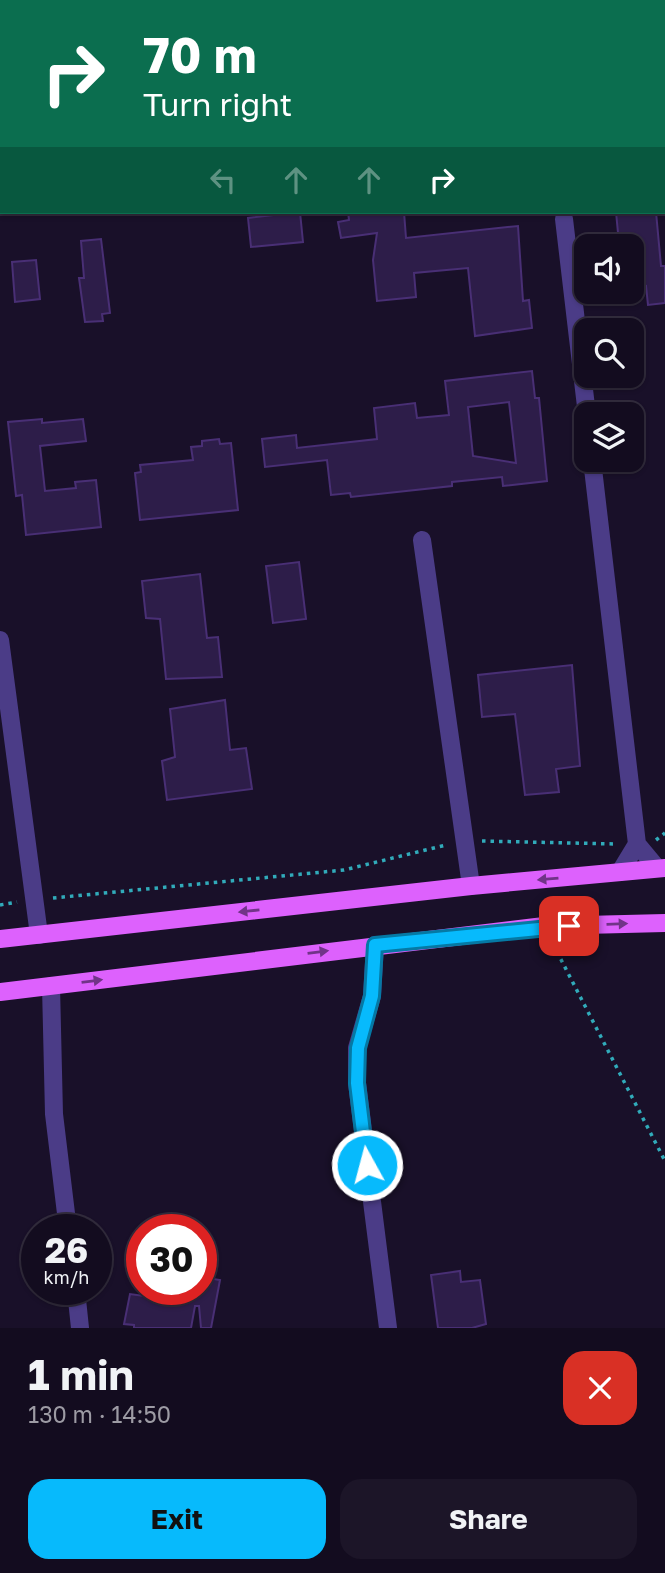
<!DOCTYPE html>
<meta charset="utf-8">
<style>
:root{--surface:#130c1f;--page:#1c1528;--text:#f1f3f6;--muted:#9d9ba4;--line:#322c3d;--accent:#07bafc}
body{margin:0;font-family:"Golos Text",sans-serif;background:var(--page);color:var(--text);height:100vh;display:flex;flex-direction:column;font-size:26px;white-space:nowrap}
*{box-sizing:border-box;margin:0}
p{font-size:23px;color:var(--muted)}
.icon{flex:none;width:38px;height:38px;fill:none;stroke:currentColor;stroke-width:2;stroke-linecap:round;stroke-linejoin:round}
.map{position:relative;height:1328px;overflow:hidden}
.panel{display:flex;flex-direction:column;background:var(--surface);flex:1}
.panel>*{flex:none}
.guide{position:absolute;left:0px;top:0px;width:665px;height:214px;box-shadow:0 2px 5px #0004,0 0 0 2px var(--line);background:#0b6e4f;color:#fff;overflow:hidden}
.tools{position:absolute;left:574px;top:234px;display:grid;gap:14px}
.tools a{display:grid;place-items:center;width:70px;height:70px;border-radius:14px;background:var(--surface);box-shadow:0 2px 5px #0004,0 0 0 2px var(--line);font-size:35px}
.speed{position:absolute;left:21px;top:1214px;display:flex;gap:14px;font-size:35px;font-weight:700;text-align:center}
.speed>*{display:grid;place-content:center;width:91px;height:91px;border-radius:50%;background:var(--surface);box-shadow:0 2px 5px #0004,0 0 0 2px var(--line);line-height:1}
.speed small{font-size:18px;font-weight:400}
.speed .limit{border:10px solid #d22;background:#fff;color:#111}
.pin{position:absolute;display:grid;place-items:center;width:60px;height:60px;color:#fff;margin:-30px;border-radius:14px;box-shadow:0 4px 10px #0006}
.me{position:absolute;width:77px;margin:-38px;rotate:353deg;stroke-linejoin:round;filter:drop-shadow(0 0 5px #0008)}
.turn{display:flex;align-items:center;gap:24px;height:147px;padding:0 28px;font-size:32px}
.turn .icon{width:91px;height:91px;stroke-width:2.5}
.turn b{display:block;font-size:49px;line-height:60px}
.lanes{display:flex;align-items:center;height:66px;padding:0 28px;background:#0003;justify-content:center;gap:35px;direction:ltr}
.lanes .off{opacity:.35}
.round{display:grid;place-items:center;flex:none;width:74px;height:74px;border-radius:21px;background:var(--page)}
.summary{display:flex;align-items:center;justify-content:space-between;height:119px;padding:0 28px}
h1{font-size:42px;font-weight:700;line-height:52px}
.button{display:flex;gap:14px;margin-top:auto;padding:14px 28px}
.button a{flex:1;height:80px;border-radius:21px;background:var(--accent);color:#111;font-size:28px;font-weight:700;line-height:80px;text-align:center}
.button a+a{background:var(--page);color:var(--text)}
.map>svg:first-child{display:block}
.building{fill:#2d1d49;stroke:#492f75;stroke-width:2;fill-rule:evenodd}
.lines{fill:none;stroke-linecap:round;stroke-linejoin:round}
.path{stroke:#31abba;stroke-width:3.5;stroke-dasharray:3.5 5;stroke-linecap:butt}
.minor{stroke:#4b3c87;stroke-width:18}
.major{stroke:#dd61fd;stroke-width:18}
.oneway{fill:#713488}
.route-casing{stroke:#0579a4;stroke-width:18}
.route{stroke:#07bafc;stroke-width:12}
</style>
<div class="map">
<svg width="665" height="1328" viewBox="0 0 665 1328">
<rect width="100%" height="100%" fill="#191029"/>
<path class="building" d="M300,212L303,242L251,247L248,218Z
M348,212H404L406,238L518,226L523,301L529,300L532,328L475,336L468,268L414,273L416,297L377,301L373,260L377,233L341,238L338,222L349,220Z
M616,212H656L661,266H665V303L648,305L646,286L641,287L640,270L632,271V247L619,243Z
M101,239L110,313L102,314L103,321L85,322L79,278H84L81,241Z
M36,260L40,299L15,302L12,262Z
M532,371L535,398H539L547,481L503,486L502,477L452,482V486L351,497L350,493L331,495L327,460L265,467L262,439L296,435L297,448L377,439L374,408L415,403L417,418L449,415L445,381ZM509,402L516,463L473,456L468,407Z
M42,419V423L83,419L86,441L40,446L45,491L76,488L75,482L96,480L101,527L26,535L22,495L16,496L8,422Z
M219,439L220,444L231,443L238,510L140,520L135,473L141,472L140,465L193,460L191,447L202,446V441Z
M299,562L306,619L273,623L266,566Z
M200,574L207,638L218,637L222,677L166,679L160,619L146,618L142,581Z
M572,665L580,766L556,769L559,792L525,795L515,714L482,717L478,675Z
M225,700L230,750L246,748L252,789L167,800L162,761L175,757L170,709Z
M460,1271L461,1282L480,1280L486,1324L472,1328H438L431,1275Z
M201,1277L220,1280L211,1328H201L199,1306H195L191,1328H134V1325L124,1324L130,1294L152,1297V1290H201Z"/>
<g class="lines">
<path class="path" d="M656,840L665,833
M482,841L617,844
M53,898L344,870L446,845
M0,905L17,902
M553,944L665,1161"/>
<path class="minor" d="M564,219L587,415
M592,460L637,844
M422,540L471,886
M0,640L39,935
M620,872L637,844L657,868
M375,945L372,996L357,1048V1083L388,1328
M51,986L54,1114L68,1230
M76,1290L80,1328"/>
<path class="major" d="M0,939L471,886L665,868
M0,992L544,926L665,923"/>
</g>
<defs><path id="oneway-solid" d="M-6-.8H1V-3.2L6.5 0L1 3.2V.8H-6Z" transform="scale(1.75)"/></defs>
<g class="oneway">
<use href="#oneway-solid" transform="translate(548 879) rotate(175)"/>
<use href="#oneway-solid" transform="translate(249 911) rotate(174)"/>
<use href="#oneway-solid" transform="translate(617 924) rotate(-2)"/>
<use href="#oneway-solid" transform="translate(318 952) rotate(-7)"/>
<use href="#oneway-solid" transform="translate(92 981) rotate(-7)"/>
</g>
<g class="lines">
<defs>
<path id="route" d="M367,1165L357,1083L358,1048L372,996L375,945L569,926"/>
</defs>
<use href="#route" class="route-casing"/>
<use href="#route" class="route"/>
</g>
</svg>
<div class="tools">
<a><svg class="icon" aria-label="sound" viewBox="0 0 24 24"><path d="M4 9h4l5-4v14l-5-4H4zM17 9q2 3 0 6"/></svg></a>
<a><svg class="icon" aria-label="search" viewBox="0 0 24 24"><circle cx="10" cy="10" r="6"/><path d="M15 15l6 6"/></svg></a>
<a><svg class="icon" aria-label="layers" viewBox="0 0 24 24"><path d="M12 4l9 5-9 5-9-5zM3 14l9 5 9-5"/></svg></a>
</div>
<div class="speed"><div>26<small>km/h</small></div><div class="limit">30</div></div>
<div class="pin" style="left:569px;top:926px;background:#d93025"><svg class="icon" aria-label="arrive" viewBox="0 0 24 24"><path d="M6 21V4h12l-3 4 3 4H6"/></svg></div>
<svg class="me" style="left:367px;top:1165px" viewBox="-20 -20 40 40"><circle r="17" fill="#07bafc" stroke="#fff" stroke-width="3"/><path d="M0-11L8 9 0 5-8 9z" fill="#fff"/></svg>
<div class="guide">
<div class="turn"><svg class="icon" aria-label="right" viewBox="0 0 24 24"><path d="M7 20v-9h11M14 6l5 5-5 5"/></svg><div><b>70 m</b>Turn right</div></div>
<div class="lanes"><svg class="icon off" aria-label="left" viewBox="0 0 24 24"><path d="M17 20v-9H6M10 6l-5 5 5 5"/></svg><svg class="icon off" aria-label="ahead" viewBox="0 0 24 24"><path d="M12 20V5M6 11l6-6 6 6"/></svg><svg class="icon off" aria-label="ahead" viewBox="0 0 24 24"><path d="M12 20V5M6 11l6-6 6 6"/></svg><svg class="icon" aria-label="right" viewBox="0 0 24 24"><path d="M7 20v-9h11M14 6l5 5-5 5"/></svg></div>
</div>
</div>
<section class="panel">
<div class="summary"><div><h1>1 min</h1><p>130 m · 14:50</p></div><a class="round" style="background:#d93025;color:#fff"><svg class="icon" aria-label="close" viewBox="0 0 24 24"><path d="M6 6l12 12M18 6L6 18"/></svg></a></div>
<div class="button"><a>Exit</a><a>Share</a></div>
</section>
